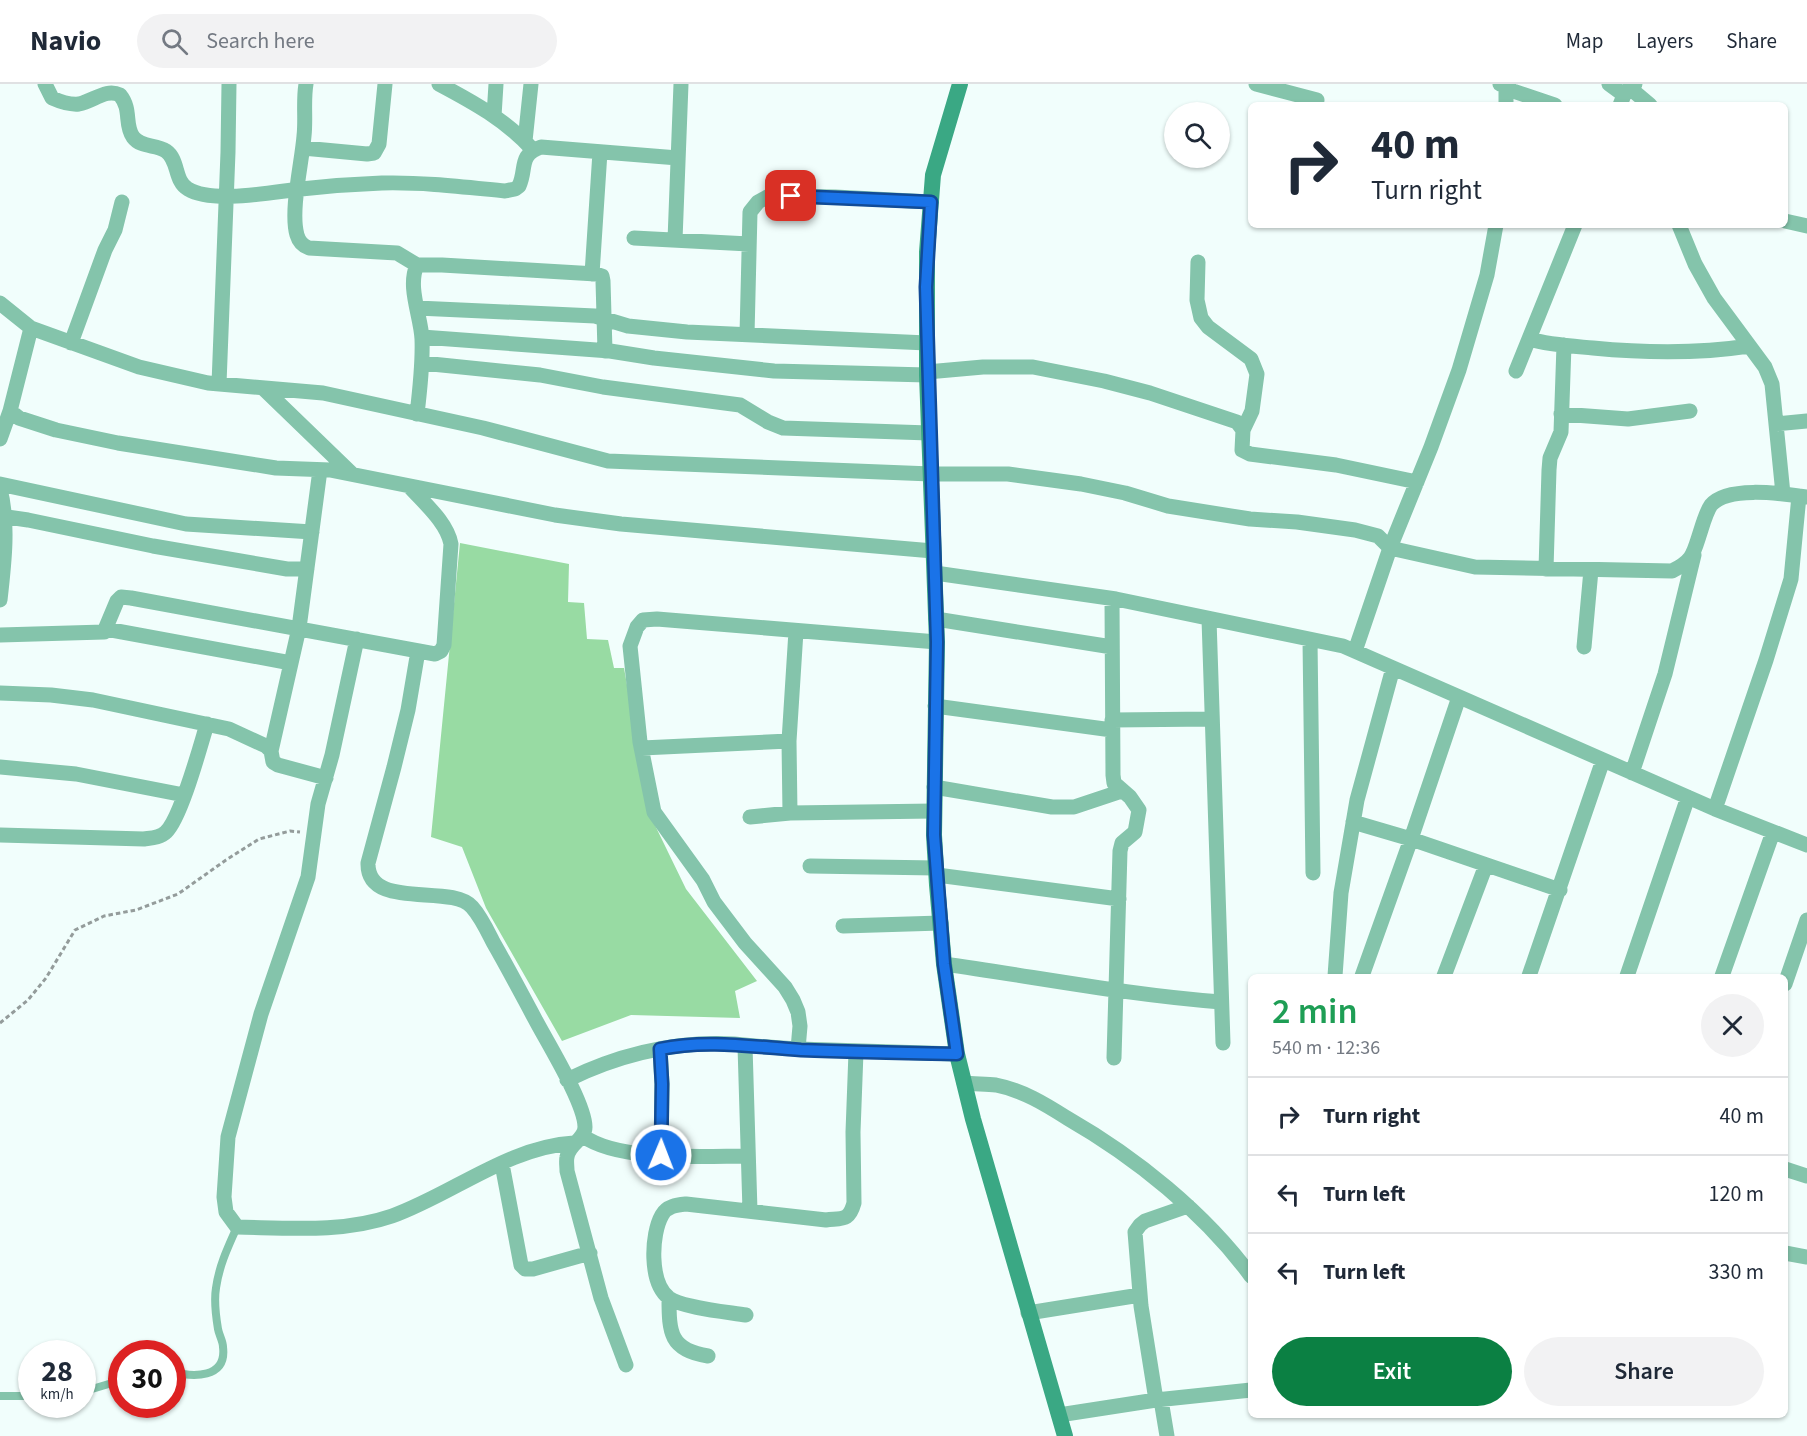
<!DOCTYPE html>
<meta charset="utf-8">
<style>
:root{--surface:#fff;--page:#f2f2f3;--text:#1f2937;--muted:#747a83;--line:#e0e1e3;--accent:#0b8043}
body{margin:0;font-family:"Source Sans 3",sans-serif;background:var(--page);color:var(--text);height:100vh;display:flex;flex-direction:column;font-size:22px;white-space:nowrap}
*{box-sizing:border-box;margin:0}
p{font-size:20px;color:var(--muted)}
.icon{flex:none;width:33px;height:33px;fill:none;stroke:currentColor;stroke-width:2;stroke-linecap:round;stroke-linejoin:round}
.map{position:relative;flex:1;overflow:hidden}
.sheet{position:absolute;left:1248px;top:890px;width:540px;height:444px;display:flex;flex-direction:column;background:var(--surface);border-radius:9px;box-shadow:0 2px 4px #0004}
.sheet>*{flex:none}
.banner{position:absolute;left:1248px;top:18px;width:540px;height:126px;border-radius:9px;box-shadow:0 2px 4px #0004;background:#fff;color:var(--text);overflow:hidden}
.fabs{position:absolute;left:1164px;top:18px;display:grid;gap:12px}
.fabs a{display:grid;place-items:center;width:66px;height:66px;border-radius:50%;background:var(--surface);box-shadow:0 2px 4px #0004;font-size:30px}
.speed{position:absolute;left:18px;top:1256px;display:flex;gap:12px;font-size:30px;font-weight:700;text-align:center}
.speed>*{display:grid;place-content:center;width:78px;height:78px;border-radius:50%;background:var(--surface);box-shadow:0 2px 4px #0004;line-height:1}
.speed small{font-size:15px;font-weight:400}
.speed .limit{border:9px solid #d22;background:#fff;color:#111}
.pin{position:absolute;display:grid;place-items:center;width:51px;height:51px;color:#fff;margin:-26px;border-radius:12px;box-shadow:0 3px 9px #0006}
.me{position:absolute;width:66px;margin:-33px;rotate:1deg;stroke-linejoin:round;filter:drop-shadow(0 0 4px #0008)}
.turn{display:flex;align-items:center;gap:21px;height:126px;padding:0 24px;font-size:27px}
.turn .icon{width:78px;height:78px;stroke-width:2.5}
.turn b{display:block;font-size:42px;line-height:51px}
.round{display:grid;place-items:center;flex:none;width:63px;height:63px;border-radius:32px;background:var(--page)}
.overview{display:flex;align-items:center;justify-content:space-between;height:102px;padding:0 24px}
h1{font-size:36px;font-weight:600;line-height:45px;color:#1e9e55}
.cta{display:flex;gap:12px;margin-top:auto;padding:12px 24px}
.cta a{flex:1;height:69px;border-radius:36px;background:var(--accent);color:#fff;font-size:24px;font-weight:600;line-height:69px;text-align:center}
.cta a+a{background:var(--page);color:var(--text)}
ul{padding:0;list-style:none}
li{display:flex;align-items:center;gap:18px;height:78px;padding:0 24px;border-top:2px solid var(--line)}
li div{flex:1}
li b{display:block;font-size:22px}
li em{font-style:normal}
header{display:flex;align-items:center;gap:36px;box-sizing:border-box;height:84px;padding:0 30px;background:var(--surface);border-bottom:2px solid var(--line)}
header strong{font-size:28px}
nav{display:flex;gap:33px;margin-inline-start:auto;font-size:21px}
.search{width:420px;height:54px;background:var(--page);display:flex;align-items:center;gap:15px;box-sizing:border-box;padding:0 21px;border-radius:33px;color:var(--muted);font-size:22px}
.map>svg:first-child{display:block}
.green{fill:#98dba3}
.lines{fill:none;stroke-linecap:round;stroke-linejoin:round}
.path{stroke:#949c9b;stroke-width:3;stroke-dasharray:4.5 3;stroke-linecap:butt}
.service{stroke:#84c4ab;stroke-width:8}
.minor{stroke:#84c4ab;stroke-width:15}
.secondary{stroke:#3aa884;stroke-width:16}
.route-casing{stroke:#114b97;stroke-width:15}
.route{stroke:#1a73e8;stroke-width:10}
</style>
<header>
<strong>Navio</strong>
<div class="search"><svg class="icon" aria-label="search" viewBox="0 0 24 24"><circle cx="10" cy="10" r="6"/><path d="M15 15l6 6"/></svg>Search here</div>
<nav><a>Map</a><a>Layers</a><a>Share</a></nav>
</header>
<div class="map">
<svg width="1807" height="1352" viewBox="0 0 1807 1352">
<rect width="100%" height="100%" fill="#f1fefc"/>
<path class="green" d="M460,459L569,480L568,518L584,519L587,555L608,556L614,584H624L650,731L686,805L757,897L735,907L740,934L631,931L562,957L486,824L462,763L431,753Z"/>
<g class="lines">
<path class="path" d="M0,939L28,916L46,894L75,846L104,832L136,826L178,810L226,776L259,755L290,747L300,748"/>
<path class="service" d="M172,1288C193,1293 227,1295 223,1263C223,1257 219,1251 218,1245C216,1233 214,1216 216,1204C219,1182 228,1163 237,1143
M82,1308L122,1296
M0,1312H32"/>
<path class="minor" d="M45,0L52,14C61,18 69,21 79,20C94,17 106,4 120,11C132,26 124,40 133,53C141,64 156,60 166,67C179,76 174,97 188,105C213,120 272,108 301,105C328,102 355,100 382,99C424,98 464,103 505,107L515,105L519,102C527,85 518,71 541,63L678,74
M306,0C303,17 306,35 304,52C302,78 290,127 297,151C299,158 303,162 309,164L397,169L417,181
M439,0C473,18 506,36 533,66
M1256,0L1317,16
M1500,0L1513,7L1555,21
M1609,0L1624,11
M1630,0L1631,5L1650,21
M1506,21V3
M1620,21L1624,11L1635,0
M494,32L496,0
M525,57L531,0
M303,64L367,70L374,69L379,60L385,0
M1785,137L1807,142
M1679,141L1695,180L1714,214L1765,283L1772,300L1783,410
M634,154L749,160
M675,156L681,0
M1198,178L1197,216L1201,234L1208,243L1251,275L1257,290L1252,327L1243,346
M592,190L600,68
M0,219L31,244L139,283L208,299L323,309L483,344L608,377L931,390H1008L1081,400L1125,409L1168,422L1250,435L1297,438L1355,446L1378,452L1390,464L1475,483L1672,487C1692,477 1693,471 1699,452C1702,443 1706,428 1711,421C1728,401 1784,410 1807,413
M417,224L595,232L628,242L687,248L927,259
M747,251L750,128L758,118L769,112L835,113L931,118
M422,253L610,267L654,274L774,287L927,291
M1529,255C1550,261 1571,262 1593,264C1645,269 1697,270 1749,262
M71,259L105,166L115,146L122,118
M422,279L540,291L603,303L740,321L768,338L783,344L929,349
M1516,287L1575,141
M927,288L983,283H1033L1104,297L1150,309L1237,338L1243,346L1242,366L1250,370L1336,381L1417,398
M219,300L228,68L229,0
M263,304L352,390
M10,327L31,244
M417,330C420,305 423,280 422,255C421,232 407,203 417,181H442L596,190L602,192L603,197L605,267
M1561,330L1628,335L1690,327
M1776,340L1807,337
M0,355L10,327L19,334L56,346L118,359L276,384L330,386L555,431L621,440L933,467
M0,400L186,440L312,448
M0,405C9,439 4,481 0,516
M0,432L28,436L153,462L287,485H307
M1546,485L1549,386L1550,374L1561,348L1564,261
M935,489L1116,515L1343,562L1715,725L1807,761
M1112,515L1113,691L1114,699L1130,713L1139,726L1135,748L1122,759L1120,767L1114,974
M936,535L1112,563
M1209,535L1223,959
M106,545L291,579
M0,551L104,548L117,517L121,513L131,514L435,570L441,567L444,561L451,460C447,438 423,418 409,402
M357,555L332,671L318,720L308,793L261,930L228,1053L224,1113L226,1128L237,1143C289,1144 343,1149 392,1132C453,1110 508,1063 574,1059
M1310,556L1313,789
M937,558L657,535L643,536L637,543L630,562L640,658L654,728L703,796L714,818L745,859L785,903L793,916L798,928L800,942L798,965L957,970
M1584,563L1591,486
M418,567L408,626L394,683L368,779C367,827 451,799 472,823C481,833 487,846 493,858C508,884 521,909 535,935C547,958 585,1019 585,1043C585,1056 569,1059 567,1073C566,1077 567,1082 567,1087L601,1214L626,1281
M1355,567L1390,464L1431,363L1459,286L1487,191L1496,141
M0,609L51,611L93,616L229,645L266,662L271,667L273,678L278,681L326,694
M935,622L1112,646
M1112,636L1212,635
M642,664L789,657
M271,667L299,544L320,386
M0,683L76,690L184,711
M1632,689L1665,590L1694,471
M934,703L1052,723H1074L1122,707
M1715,725L1766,576L1791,495L1799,412
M790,729L789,657L796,547
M750,733L790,729L934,727
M1353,738L1411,755L1560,806
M0,751L144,755C151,754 160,754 166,748C181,734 200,663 207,640
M810,782L936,784
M937,791L1119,815
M843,842L941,839
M944,880C1037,893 1128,911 1221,918
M1335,892L1341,809L1357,716L1393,584
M1362,892L1411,755L1459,613
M1444,892L1486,781
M1529,892L1603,676
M1627,892L1688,713
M1722,892L1773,748
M1785,900L1807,836
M745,962L750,1127
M660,965L662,1000L661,1071
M567,996C618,971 676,957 734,960C755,962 777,964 798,965
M964,999C974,1000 986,1000 996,1001C1022,1006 1045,1020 1067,1034C1135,1073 1205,1129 1251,1192
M583,1052C619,1078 704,1072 748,1072
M502,1080L521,1181L525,1185H533L590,1169
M1785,1085L1807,1092
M1785,1169L1807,1173
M669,1214C669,1249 670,1266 708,1272
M1028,1229L1140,1211
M746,1231C728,1228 683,1224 669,1214C649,1199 651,1150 662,1131C667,1122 677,1121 686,1120L826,1136C843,1134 849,1137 854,1119L853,1048L856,968
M1156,1316L1141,1222L1135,1148L1140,1141L1145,1137L1188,1122
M1161,1316L1167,1352
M1059,1331L1156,1316L1251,1306"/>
<path class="secondary" d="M960,0L933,91L927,168V291L937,558L934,751L937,801L944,880L957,970L973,1035L1065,1352"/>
</g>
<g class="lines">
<defs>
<path id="route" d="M661,1071L662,1000L660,965C706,955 754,963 801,966C853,968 905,969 957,970L944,880L934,751L937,558L926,203L931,118L791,112"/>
</defs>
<use href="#route" class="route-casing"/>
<use href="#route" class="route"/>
</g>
</svg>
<div class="fabs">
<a><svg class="icon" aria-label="search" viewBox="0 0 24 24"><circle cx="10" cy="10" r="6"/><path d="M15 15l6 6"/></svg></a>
</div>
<div class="speed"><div>28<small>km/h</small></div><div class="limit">30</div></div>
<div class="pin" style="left:791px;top:112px;background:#d93025"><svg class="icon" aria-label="arrive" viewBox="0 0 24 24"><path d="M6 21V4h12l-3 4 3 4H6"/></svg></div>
<svg class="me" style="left:661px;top:1071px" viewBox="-20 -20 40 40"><circle r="17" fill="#1a73e8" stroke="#fff" stroke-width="3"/><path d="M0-11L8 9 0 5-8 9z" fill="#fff"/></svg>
<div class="banner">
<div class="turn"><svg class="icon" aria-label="right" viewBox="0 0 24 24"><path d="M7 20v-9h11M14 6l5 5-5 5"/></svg><div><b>40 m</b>Turn right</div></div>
</div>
<section class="sheet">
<div class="overview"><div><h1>2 min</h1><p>540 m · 12:36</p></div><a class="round"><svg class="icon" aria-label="close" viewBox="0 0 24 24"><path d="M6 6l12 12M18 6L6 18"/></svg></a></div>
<ul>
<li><svg class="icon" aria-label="right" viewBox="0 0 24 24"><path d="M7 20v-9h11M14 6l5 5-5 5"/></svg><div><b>Turn right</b></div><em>40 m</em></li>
<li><svg class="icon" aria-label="left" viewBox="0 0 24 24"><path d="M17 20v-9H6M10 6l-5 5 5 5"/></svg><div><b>Turn left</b></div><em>120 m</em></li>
<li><svg class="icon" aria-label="left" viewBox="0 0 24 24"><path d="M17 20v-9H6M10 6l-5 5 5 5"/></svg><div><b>Turn left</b></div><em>330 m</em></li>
</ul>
<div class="cta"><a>Exit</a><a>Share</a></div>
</section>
</div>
